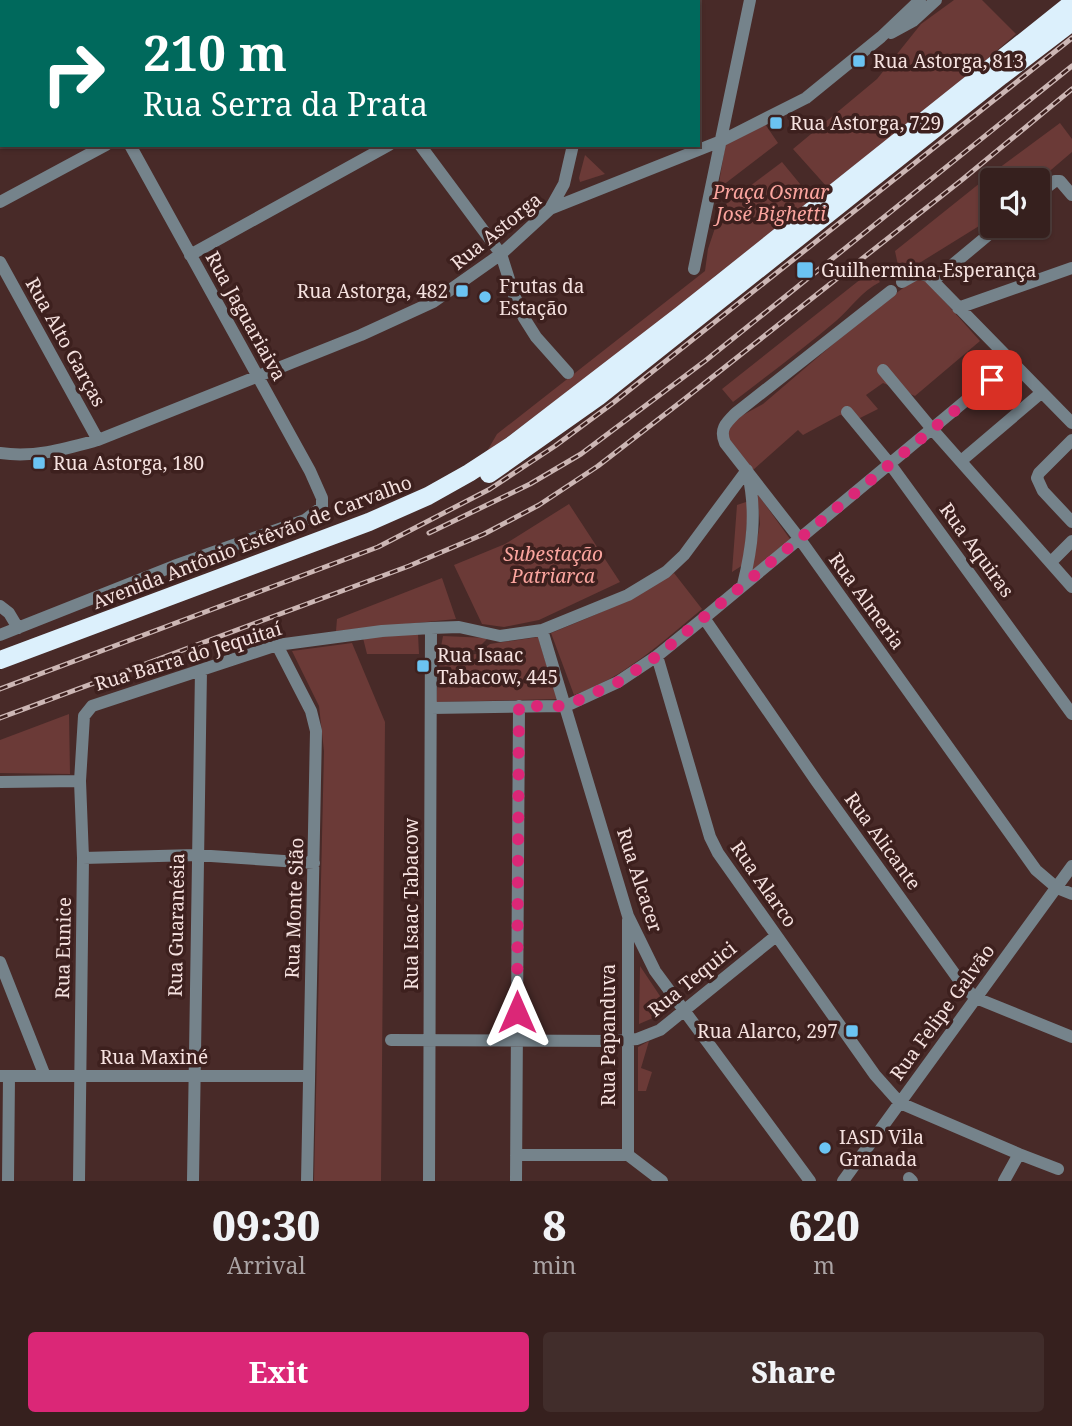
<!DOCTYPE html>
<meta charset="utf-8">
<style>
:root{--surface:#36201e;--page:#412d2b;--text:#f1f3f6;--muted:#aaa3a4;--line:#503e3c;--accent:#db2777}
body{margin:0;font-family:"Noto Serif",serif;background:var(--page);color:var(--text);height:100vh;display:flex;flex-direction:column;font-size:26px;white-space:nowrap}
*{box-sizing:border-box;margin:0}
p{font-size:23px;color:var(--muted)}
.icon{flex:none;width:38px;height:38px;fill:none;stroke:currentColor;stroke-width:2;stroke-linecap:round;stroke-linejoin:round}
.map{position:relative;height:1181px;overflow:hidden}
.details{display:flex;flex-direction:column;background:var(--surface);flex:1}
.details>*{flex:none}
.banner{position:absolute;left:0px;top:0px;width:700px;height:147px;box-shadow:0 2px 5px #0004,0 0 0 2px var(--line);background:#00695c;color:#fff;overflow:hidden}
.fabs{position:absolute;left:980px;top:168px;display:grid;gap:14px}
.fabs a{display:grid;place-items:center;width:70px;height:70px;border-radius:7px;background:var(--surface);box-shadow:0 2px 5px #0004,0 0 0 2px var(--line);font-size:35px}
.pin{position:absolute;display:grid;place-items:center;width:60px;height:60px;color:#fff;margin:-30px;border-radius:14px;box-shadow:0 4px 10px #0006}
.me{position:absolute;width:77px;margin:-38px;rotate:0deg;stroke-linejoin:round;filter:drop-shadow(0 0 5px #0008)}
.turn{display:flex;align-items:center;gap:24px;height:147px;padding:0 28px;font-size:32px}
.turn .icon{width:91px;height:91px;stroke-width:2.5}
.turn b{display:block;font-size:49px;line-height:60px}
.eta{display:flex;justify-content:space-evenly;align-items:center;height:119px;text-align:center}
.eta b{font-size:42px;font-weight:800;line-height:49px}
.button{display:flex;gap:14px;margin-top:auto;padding:14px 28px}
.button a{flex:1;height:80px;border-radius:7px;background:var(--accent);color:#fff;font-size:28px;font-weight:800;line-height:80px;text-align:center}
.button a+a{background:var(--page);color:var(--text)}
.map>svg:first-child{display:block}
.green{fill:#6b3a37}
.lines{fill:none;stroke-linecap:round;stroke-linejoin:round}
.minor{stroke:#75838b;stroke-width:12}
.highway{stroke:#dcf0fc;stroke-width:18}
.rail-casing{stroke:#ccb6b4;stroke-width:5}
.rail{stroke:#3d201e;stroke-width:2.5;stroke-dasharray:8;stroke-linecap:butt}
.route{stroke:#db2777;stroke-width:12;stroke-dasharray:0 21.6}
.poi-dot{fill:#6bc3f2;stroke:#3d201e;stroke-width:2.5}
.labels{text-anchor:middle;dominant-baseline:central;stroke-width:7;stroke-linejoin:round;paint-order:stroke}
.poi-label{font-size:19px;fill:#f5e1df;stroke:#3d201e;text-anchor:start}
.park-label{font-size:19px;font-style:italic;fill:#fba59f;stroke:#3d201e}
.street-label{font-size:19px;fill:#f5e1df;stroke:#3d201e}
</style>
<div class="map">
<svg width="1072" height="1181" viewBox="0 0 1072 1181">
<rect width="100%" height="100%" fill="#482a28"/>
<path class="green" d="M954,0H982L1016,34L962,81L827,187L793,149L877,79L921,24Z
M1060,123L1072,139V152L1038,181L992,180V218L900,275L895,251L995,171Z
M765,124L778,143L718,189L726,141Z
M585,155L605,174L580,182L579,178Z
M782,162L814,201L715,276L706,287L486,453L497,434L705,271L708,249L722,207Z
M871,271L880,282C862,291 851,308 836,321C803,349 767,376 733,402L722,389Z
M921,275L980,341L915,396L883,383L866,395L878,409L860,418L840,415L803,435L798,430L753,470L725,438L732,421L763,404L873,310Z
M757,493L790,539L751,572L760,524Z
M749,501L743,565L732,572L737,505Z
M569,504L620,582L539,620L504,627L482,624L454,565L505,544Z
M674,573L702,609C662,642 624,678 574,695L551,633C594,616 635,598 674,573Z
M442,578L456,619L336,631L337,619Z
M418,634L419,654H367L363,638Z
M443,636L488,638L476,650L440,652Z
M538,637L557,699L436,702L440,656L477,654L490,644Z
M352,643L385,722L381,1181H314L324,751L319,706L292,651Z
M69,714L70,774L0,773V740Z
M640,966L668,1008L653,1018L639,1024Z
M649,1041L641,1068L652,1072L646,1091H638V1047Z"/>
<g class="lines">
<path class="minor" d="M50,0L51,2
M294,0L297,2
M458,0L460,2
M84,2L88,0
M371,2L374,0
M553,2L554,0
M608,2V0
M891,33L913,21L936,0
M420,145L501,254L514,295L524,318L536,337L568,373
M1038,194L1055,181H1060L1072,195
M0,202L106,145
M550,209L564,184L573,145
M190,255L389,145
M0,262L98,440
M694,269L750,0
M933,281L999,226
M902,282L918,273L928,276L1072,423
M891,291L736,413C726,423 719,429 725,443L799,538L1036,870L1057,888L1072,894
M958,308L1072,268
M883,370L932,429L1072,587
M847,412L890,464L1072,714
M1072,440L1039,473L1037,478L1043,491L1072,522
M0,453C35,458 65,449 98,440L361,335L433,302L501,254L550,209L721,141L806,98L881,37L920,0
M961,461L1041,393
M1051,562L1072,541
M743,585C752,548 757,512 748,474
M0,606L9,613L18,628
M704,618L817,782L964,987L976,998L1072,1037
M542,630L628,916L655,971L810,1181
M0,635L174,566L305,520L322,507V498L310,471L130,145
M277,645L311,711L316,731L307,1181
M657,656L710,837L718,853L875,1075L900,1103L1019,1154L1058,1169
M431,708L566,706L618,682L657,656L704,618L1011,363
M0,782L80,781
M83,858L196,855L314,863
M0,962L45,1076
M391,1040L615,1041L637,1039L660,1030L776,936
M0,1076H308
M516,1155H628L662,1181
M628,1155V920
M909,1178L912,1181
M8,1181L9,1076
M79,1181L83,858L80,781L84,716L92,706L277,645L382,631L431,628L459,627L500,636L542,630L628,595L666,572L684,555L747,470
M193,1181L201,670
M429,1181L431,628
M516,1181L519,706
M843,1181L1072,866
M1004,1181L1019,1154"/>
<path class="highway" d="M489,474L598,397L1001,76L1072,22
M0,660L369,522L428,496L469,473L512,445L681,315L1072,3"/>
<defs>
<path id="rail" d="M429,533L530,484L581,454L705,361L1072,66
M0,689L378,547L490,489L555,446L613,403L1072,38
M0,718L409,566L484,534L539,505L598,466L682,401L963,179L1072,89"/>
</defs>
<use href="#rail" class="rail-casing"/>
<use href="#rail" class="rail"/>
</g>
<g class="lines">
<path class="route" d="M517,1012L519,706H566L618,682L657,656L992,380"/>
</g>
<g class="poi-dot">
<rect x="852" y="54" width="14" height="14" rx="3.5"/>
<rect x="769" y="116" width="14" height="14" rx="3.5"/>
<rect x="796" y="261" width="18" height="18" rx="3.5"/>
<rect x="455" y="284" width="14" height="14" rx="3.5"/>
<circle cx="485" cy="297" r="7"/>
<rect x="32" y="456" width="14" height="14" rx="3.5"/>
<rect x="416" y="659" width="14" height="14" rx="3.5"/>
<rect x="845" y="1024" width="14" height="14" rx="3.5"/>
<circle cx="825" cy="1148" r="7"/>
</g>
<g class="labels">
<g class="poi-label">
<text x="873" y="61">Rua Astorga, 813</text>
<text x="790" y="123">Rua Astorga, 729</text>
<text x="821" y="270">Guilhermina-Esperança</text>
<text x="499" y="286">Frutas da<tspan x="499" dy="22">Estação</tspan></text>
<text x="448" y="291" text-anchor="end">Rua Astorga, 482</text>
<text x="53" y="463">Rua Astorga, 180</text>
<text x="437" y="655">Rua Isaac<tspan x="437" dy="22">Tabacow, 445</tspan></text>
<text x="838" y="1031" text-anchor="end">Rua Alarco, 297</text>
<text x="839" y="1137">IASD Vila<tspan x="839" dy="22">Granada</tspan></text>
</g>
<g class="park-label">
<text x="771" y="192">Praça Osmar<tspan x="771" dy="22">José Bighetti</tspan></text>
<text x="553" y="554">Subestação<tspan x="553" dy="22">Patriarca</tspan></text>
</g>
<g class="street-label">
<text transform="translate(496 231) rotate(-39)">Rua Astorga</text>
<text transform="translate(246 316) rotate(61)">Rua Jaguariaiva</text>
<text transform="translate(66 342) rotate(61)">Rua Alto Garças</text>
<text transform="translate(252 542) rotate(-21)">Avenida Antônio Estêvão de Carvalho</text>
<text transform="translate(977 550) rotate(54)">Rua Aquiras</text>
<text transform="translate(867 601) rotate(54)">Rua Almeria</text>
<text transform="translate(188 656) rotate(-17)">Rua Barra do Jequitaí</text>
<text transform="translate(883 841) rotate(54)">Rua Alicante</text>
<text transform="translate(640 880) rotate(72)">Rua Alcacer</text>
<text transform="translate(764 884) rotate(55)">Rua Alarco</text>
<text transform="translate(411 904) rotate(-90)">Rua Isaac Tabacow</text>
<text transform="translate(294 908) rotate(-88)">Rua Monte Sião</text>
<text transform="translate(176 925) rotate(-89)">Rua Guaranésia</text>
<text transform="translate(63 948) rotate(-89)">Rua Eunice</text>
<text transform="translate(692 979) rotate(-39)">Rua Tequici</text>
<text transform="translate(942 1012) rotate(-54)">Rua Felipe Galvão</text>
<text transform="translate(608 1035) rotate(-90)">Rua Papanduva</text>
<text x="154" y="1057">Rua Maxiné</text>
</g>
</g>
</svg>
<div class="fabs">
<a><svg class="icon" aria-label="sound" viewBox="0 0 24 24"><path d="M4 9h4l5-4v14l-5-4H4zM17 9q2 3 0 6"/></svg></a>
</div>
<div class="pin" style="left:992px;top:380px;background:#d93025"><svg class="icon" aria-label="arrive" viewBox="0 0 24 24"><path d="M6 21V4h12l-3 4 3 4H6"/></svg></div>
<svg class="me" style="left:517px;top:1012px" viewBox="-20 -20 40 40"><path d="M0-17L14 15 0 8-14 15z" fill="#db2777" stroke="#fff" stroke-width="4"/></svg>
<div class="banner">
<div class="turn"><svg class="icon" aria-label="right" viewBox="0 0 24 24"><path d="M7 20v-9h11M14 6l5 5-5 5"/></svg><div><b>210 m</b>Rua Serra da Prata</div></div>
</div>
</div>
<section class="details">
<div class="eta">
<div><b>09:30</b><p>Arrival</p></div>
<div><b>8</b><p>min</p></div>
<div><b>620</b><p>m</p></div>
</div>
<div class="button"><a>Exit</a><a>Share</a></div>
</section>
